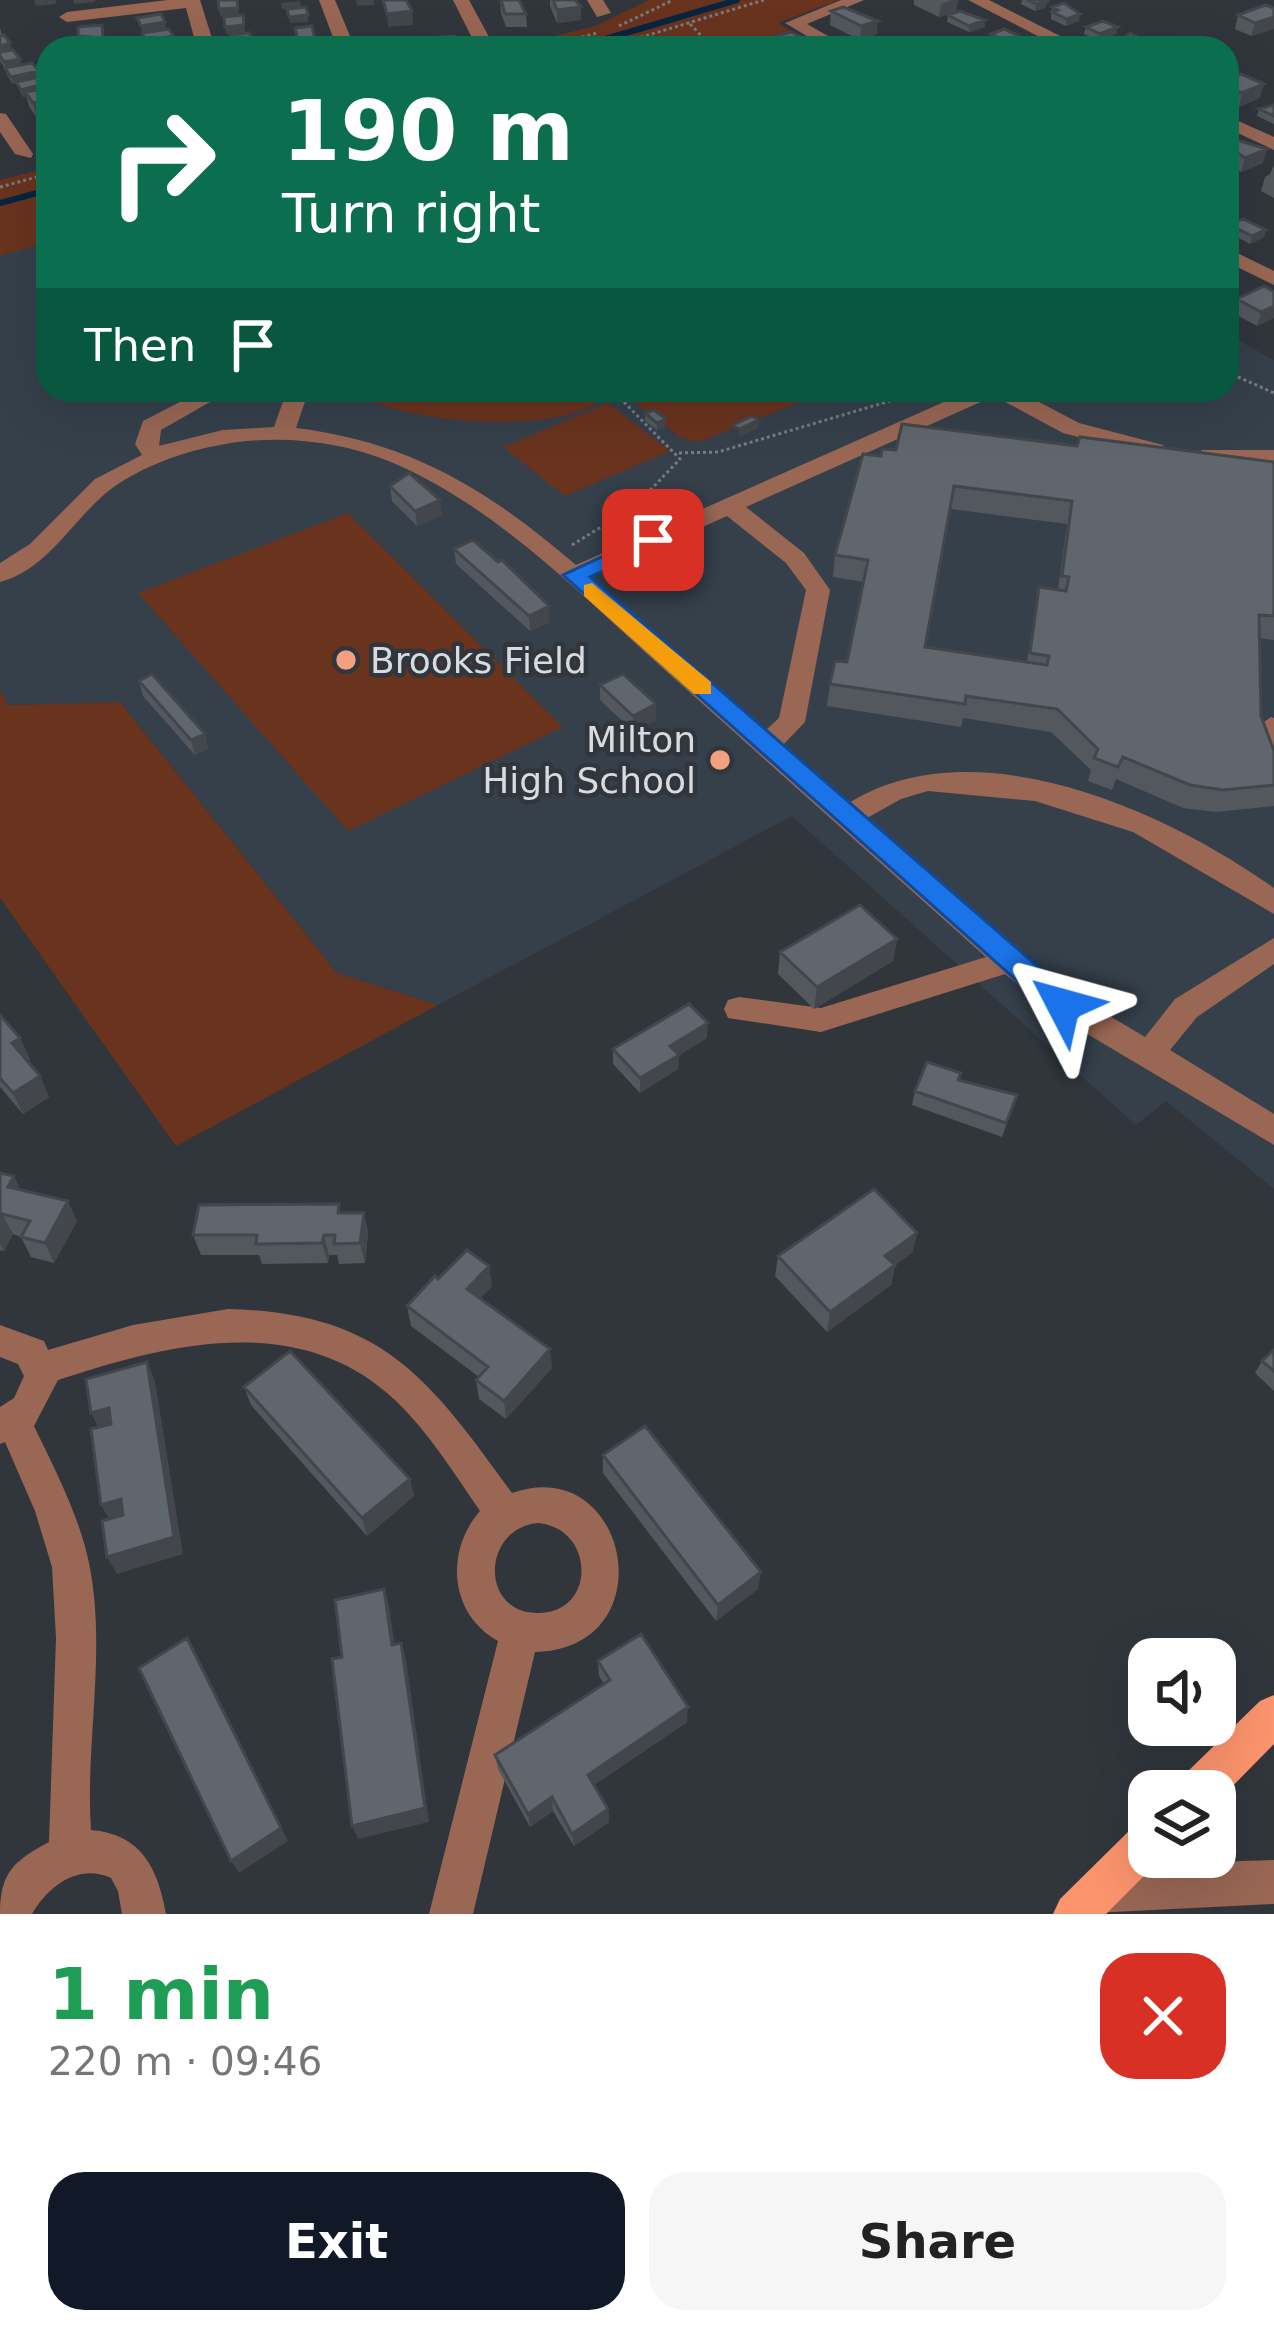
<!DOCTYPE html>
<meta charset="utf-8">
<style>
:root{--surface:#fff;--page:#f6f6f6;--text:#222;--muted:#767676;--accent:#111827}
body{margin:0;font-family:"DejaVu Sans",sans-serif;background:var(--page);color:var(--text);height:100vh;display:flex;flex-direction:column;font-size:45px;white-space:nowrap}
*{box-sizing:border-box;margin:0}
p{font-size:39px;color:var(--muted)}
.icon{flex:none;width:66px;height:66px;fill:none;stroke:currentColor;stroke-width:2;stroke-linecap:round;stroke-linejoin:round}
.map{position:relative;height:1914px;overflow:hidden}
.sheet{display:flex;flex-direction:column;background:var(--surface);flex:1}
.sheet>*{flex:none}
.top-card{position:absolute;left:36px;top:36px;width:1203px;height:366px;border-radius:36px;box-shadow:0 12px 48px #0002;background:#0b6e4f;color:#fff;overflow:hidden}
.controls{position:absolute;left:1128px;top:1638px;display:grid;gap:24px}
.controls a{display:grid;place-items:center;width:108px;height:108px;border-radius:24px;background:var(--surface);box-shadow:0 12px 48px #0002;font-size:60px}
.pin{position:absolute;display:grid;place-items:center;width:102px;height:102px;color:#fff;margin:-51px;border-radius:24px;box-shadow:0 6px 18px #0006}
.me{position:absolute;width:132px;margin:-66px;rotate:309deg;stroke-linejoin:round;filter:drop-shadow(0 0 9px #0008)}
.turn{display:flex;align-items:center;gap:42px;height:252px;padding:0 48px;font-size:54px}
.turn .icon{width:156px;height:156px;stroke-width:2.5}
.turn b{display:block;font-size:84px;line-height:102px}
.then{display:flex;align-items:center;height:114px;padding:0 48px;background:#0003;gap:24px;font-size:45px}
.round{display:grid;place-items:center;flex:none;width:126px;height:126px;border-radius:36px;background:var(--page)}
.summary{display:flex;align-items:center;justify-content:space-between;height:204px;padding:0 48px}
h1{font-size:72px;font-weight:600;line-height:90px;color:#1e9e55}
.action{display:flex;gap:24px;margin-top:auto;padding:24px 48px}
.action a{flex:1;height:138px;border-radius:36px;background:var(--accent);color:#fff;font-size:48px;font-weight:600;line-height:138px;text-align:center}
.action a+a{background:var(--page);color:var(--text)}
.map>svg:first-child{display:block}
.built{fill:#35404b}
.green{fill:#69331e}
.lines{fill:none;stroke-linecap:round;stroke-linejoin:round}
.stream{stroke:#07253f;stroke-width:6}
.path{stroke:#767b80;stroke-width:3;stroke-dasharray:3 3;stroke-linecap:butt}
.minor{fill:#996754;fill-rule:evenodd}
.major{fill:#fc946e;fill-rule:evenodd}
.wall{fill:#53585e;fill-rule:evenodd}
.shaded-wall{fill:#43474c}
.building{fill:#60666d;stroke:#43474c;stroke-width:3;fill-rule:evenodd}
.route{fill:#1a73e8;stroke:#114b97;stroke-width:3}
.slow{fill:#f59e0b}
.poi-dot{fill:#f3a081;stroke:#30363c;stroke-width:4.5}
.labels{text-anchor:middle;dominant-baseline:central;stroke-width:9;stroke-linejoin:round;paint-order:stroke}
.poi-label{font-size:36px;fill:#d8dce0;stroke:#30363c;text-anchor:start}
</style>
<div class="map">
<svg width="1274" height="1914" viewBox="0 0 1274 1914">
<rect width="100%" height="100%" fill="#30363c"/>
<path class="built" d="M48,242V390H1227V334L1274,360V1189L1166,1101L1136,1125L792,816L438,1005L337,973L120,702L7,705L0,690V256Z"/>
<path class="green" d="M649,0H839L778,23L791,31L741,48H507L595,26Z
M48,168V242L0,256V180Z
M351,390H607L608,392C577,440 392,424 351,390Z
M619,390H799L807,399L699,442L681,438Z
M608,403L670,451L565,496L503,447Z
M348,513L563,727L348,831L138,593Z
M0,690L8,705L120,702L337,973L438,1005L176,1146L0,898Z"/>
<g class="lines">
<path class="stream" d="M575,48L737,0
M0,203L48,190"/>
<path class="path" d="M690,24L713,48
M619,26L673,0
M541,48L597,33
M606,48L764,0
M0,187L48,174
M1227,372L1274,393
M679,453L718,452L927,390
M572,545L635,506L680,459L612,390"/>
<path class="minor" d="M168,0H200L215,48H197L186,8L67,22L59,17L67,12Z
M319,0H335L355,48H337Z
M453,0H469L495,48H477Z
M587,0H603L611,13L597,17Z
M841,0H864L807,24L849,48H827L785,23Z
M968,0H989L1084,48H1061Z
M0,113L6,114L33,154L31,158L15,154L0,132Z
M1227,116L1274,137V150L1227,128Z
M1227,248L1274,271V285L1227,262Z
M203,390H231L161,430L159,446L223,430L274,427L287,390H309L296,428C411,442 490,491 576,565L971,390H1016L1079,423L1163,445L1166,450L1155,457L1063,433L994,396L746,507L804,553L830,590L805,722L783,745L849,803C975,725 1165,810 1274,888V914L1133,832L1035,801L928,791L901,799L867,818L1056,984L1145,1037L1175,999L1274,938V964L1197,1017L1170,1050L1274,1114V1145L1062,1019L1005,974L821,1032L728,1018L724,1009L728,1000L739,997L821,1008L986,957C879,862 772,766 666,671C581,595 497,507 391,462C340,440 274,434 220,445C184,451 141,467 111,489C73,518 49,569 0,582V563L30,544L95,479L142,455L135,444L143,421ZM727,516L786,563L806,590L779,718L766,730L591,577Z
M1202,450H1274V464L1194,462L1191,457Z
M1271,717L1274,718V751L1264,749L1258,726Z
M228,1309C382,1313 428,1377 512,1493C629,1451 668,1649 535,1652L473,1914H429L498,1641C449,1614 445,1551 480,1511C454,1473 429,1433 396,1401C301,1310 170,1343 58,1380L34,1426C55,1470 79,1515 89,1563C107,1651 85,1742 91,1830C142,1834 158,1869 166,1914H122L118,1891L111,1878C79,1863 48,1886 32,1914H0C0,1872 14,1861 49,1842L56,1638L52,1567L35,1511L5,1442L0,1444V1407L14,1398L24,1376L18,1364L0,1357V1325L44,1341L48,1350L133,1325ZM538,1523C595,1528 597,1613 538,1613C479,1613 482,1528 538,1523Z
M1274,1860V1904L1073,1914L1067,1900L1074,1885C1134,1860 1210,1863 1274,1860Z"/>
<path class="major" d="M1274,1695V1744L1215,1804V1791H1177L1183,1776L1260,1701Z
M1149,1820V1857H1163L1106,1914H1053L1060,1899L1134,1826Z"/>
</g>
<path class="wall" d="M500,0L526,14L527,27H506L501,13Z
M550,0H575L581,7V20L557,23L550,6Z
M914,0H958L956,11L939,17L914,5Z
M1022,0H1045L1046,7L1035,11L1021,4Z
M1052,7L1079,21L1066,26L1051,19Z
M1274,8V29L1251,36L1235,29L1238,15Z
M831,11L877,34L860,40L830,25Z
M948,15L985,20V27L969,32L947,22Z
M102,25L105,45L79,42L78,36Z
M1086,27H1118L1116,34L1099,41L1084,34Z
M0,28L2,35L21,65L40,78L45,88H48V131L42,123L40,116L36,117L29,106L26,96L23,97L16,83L13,84L7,75L5,68L0,61Z
M991,34L1018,43L1004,48L990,41Z
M777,36L814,48H775Z
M1227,79L1260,98L1239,107L1227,102Z
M1274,105V124L1257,116L1259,109Z
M1227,128L1233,141L1263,163L1241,172L1227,163Z
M1274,165V198L1261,191L1265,177L1270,174Z
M1230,225L1266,230L1264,237L1250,244L1228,232Z
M1274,292L1257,326L1233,313L1237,299Z
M645,413L665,427L657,430L645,421Z
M1077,446L1274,462V640L1259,638L1261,716L1274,751V806L1216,812L1183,808L1116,779L1112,790L1088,781L1091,770L1051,732L963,718L961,727L827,706L830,684L847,662L864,582L833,577L835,555L881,456L896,450ZM951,509L1067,524L1058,590L1039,587L1027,662L925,647Z
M390,486L442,515L417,526L392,501Z
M454,549L550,622L530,631L456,564Z
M139,681L205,734L208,749L195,755L143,696Z
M600,685L656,720L633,731L600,700Z
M897,939L893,961L814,1009L778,974L780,952Z
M0,1015L20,1038L30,1060L27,1061L40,1076L49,1097L23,1114L0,1087Z
M707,1038L679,1055L678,1069L640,1093L613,1064V1049Z
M959,1080L1017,1095L1002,1137L912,1105L915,1091Z
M0,1173L20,1190L77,1221L54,1263L31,1257L21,1237L13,1234L4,1251L0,1250Z
M341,1213H364L368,1233L365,1263L339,1264L337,1255H329L328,1263L262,1264L259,1255H201L193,1235Z
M917,1233L912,1253L895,1265L891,1285L827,1332L775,1276L778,1256Z
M438,1279L492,1286L480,1298L552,1368L506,1419L479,1399L476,1380L479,1377L411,1326L407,1306Z
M1274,1350V1391L1255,1373L1262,1361Z
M244,1387L410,1479L414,1496L367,1536L251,1405Z
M603,1455L758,1589L716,1621L603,1473Z
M598,1661L687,1722L594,1785L608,1809L609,1822L574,1846L553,1811L530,1827L498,1769L495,1755L604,1684L599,1676Z"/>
<path class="shaded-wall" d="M34,0H56V4L36,6Z
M73,0H95V2L74,4Z
M356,0H374V5L357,6Z
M952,0H958L956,11L939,17L941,4Z
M300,1L301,8L282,9L281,3Z
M1047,1L1046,7L1035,11L1036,4Z
M581,7V20L557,23V10Z
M238,8L239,14L220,16L219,9Z
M412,11L413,25L388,27L387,14Z
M1080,14L1079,21L1066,26L1067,19Z
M308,15V22L290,23L289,17Z
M1274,17V29L1251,36L1255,23Z
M985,20V27L969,32V26Z
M878,21L877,34L860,40L861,26Z
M165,22L167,29L142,32L141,26Z
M244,25L245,32L226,34L225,27Z
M1118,27L1116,34L1099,41L1100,34Z
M173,36L174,43L147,47L146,41Z
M1019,36L1018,43L1005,48L1006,41Z
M315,39L316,46L299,48L298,41Z
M10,43L12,50L0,53V46Z
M20,59L21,65L6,69L4,62Z
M39,71L40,78L13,84L11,77Z
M44,84L46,91L23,97L21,90Z
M1264,84L1260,98L1239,107L1242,93Z
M48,100V114L36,117L33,103Z
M1267,149L1263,163L1241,172L1245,158Z
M1266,230L1264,237L1250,244L1252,236Z
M1274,306V318L1257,326L1261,312Z
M666,419L665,427L657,430V423Z
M759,420L758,428L739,437V429Z
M440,500L442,515L417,526L415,511Z
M549,606L550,622L530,631L529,616Z
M656,704V720L633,731V716Z
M205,734L208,749L195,755L191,740Z
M897,939L893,961L814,1009L817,987Z
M708,1023L707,1038L679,1055L678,1069L640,1093V1078L670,1046Z
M20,1038L30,1060L21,1065L12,1043Z
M40,1076L49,1097L23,1114L13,1093Z
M14,1176L24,1197L8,1187Z
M68,1201L77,1221L54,1263L45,1243Z
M364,1213L368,1233L365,1263L360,1243Z
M2,1214L13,1234L4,1251L0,1244V1218Z
M917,1233L912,1253L884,1273L895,1265L891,1285L827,1332L830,1312L885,1256Z
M324,1235L329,1255L328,1263L322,1243Z
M489,1266L492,1286L470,1308L467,1289Z
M550,1349L552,1368L506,1419L504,1401Z
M147,1362L155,1381L183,1554L117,1574L107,1557L174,1537Z
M109,1408L119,1426L100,1431L91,1413Z
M410,1479L414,1496L367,1536L362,1518Z
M121,1499L131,1517L111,1522L101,1505Z
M761,1572L758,1589L716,1621L718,1605Z
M384,1589L389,1606L397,1661L392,1645Z
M401,1643L406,1659L429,1822L358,1839L352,1826Z
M196,1654L288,1841L239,1873L231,1861Z
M688,1707L687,1722L589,1788L588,1775Z
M552,1797L553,1811L530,1827L528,1814Z
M608,1809L609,1822L574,1846L572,1834Z"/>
<path class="building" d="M218,0H237L238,8L219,9Z
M383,0H406L412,11L387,14Z
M501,0H519L526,14H505Z
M553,0H575L581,7L557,10Z
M1027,0H1045L1047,1L1036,4Z
M1064,3L1080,14L1067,19L1052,12L1058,10L1052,7Z
M1265,5L1274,8V17L1255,23L1238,15Z
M306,7L308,15L289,17L287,9Z
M843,7L878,21L861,26L831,11Z
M960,11L985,20L969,26L948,15Z
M161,14L165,22L141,26L137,18Z
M243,15L244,25L225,27L224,17Z
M1103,21L1118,27L1100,34L1086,27Z
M102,25L103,38L78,36V27Z
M312,26L315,39L298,41L295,28Z
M169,29L173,36L146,41L142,33Z
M1004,29L1019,36L1006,41L991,34Z
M791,32L815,44L804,48H794L775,42L782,39L777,36Z
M250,33L252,44L232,46L230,35Z
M1130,33L1148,42L1138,48H1127L1117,43Z
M4,35L10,43L0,46V36Z
M454,36L458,48H434L431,38Z
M886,38L908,43L894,48H886L875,42Z
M401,40L403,48H374Z
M13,50L20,59L4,62L0,56V52Z
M32,63L39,71L11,77L5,68Z
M1241,74L1264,84L1242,93L1228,87L1234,84L1227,81V79Z
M39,77L44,84L21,90L16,82Z
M48,88V100L33,103L25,92Z
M1274,105V116L1259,109Z
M48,112V124H46L40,116Z
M1237,140L1267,149L1245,158L1227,146V144Z
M1243,219L1266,230L1252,236L1230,225Z
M1264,286L1274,292V306L1261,312L1237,299Z
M654,410L666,419L657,423L645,413Z
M752,416L759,420L739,429L733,425Z
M902,424L1077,446L1080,437L1274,462V616L1259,615L1261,716L1274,751V785L1223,790L1190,785L1123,757L1118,767L1094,758L1098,749L1057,709L966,696L965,704L830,684L835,661L847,662L868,560L835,555L863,454L881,456L882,449L896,450ZM954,486L1072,501L1062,576L1069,577L1066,591L1039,587L1030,653L1049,656L1047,665L925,647Z
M409,473L440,500L415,511L390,486Z
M473,540L498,562L502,560L549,606L529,616L454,549Z
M152,674L205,734L191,740L139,681Z
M623,674L656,704L633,716L600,685Z
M860,905L897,939L817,987L780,952Z
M689,1004L708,1023L670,1046L679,1055L640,1078L613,1049Z
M0,1015L20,1038L12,1043L40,1076L13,1093L0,1078Z
M927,1062L961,1073L958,1080L1017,1095L1006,1123L915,1091Z
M0,1173L14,1176L8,1187L68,1201L45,1243L21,1237L30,1221L2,1214L0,1218Z
M874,1189L917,1233L885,1256L895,1265L830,1312L778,1256Z
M339,1204L338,1213H364L360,1243L334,1244L335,1235H324L322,1243L256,1244L257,1235H193L199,1205Z
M467,1250L489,1266L467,1289L550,1349L504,1401L476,1380L488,1367L407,1306L435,1276L438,1279Z
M1274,1350V1371L1262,1361Z
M290,1351L410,1479L362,1518L244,1387Z
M147,1362L174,1537L107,1557L102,1521L123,1515L121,1499L101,1505L91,1429L111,1424L109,1408L91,1413L86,1379Z
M645,1426L761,1572L718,1605L603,1455Z
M384,1589L392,1645L401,1643L425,1808L352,1826L332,1659L342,1657L335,1600Z
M641,1634L688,1707L588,1775L608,1809L572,1834L552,1797L528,1814L495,1755L610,1680L598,1661Z
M187,1638L281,1828L231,1861L139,1668Z"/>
<path class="route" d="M653,533L661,535V544L590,577L1073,997L1077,1005L1073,1013H1053L563,575Z"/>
<path class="slow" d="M592,583L711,682V694H694L584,596V585Z"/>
<g class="poi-dot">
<circle cx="346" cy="660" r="12"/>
<circle cx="720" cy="760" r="12"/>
</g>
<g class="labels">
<g class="poi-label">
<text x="370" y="660">Brooks Field</text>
<text x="696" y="739" text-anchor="end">Milton<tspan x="696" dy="41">High School</tspan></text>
</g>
</g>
</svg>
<div class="controls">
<a><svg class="icon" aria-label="sound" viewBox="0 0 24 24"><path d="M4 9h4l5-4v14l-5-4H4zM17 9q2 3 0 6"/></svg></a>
<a><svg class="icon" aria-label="layers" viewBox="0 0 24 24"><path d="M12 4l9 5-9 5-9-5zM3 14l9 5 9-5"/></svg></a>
</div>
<div class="pin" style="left:653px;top:540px;background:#d93025"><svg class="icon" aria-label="arrive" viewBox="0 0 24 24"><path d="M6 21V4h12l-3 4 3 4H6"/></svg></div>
<svg class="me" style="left:1063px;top:1005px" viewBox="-20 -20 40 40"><path d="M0-17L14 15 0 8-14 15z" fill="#1a73e8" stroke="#fff" stroke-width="4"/></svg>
<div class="top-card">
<div class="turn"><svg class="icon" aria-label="right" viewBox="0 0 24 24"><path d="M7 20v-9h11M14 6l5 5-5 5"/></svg><div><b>190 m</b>Turn right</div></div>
<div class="then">Then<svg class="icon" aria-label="arrive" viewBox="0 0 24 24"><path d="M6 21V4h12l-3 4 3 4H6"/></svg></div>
</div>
</div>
<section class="sheet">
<div class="summary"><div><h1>1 min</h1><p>220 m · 09:46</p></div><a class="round" style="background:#d93025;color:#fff"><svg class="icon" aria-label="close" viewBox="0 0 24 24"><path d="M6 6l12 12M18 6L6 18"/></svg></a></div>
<div class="action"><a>Exit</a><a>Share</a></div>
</section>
